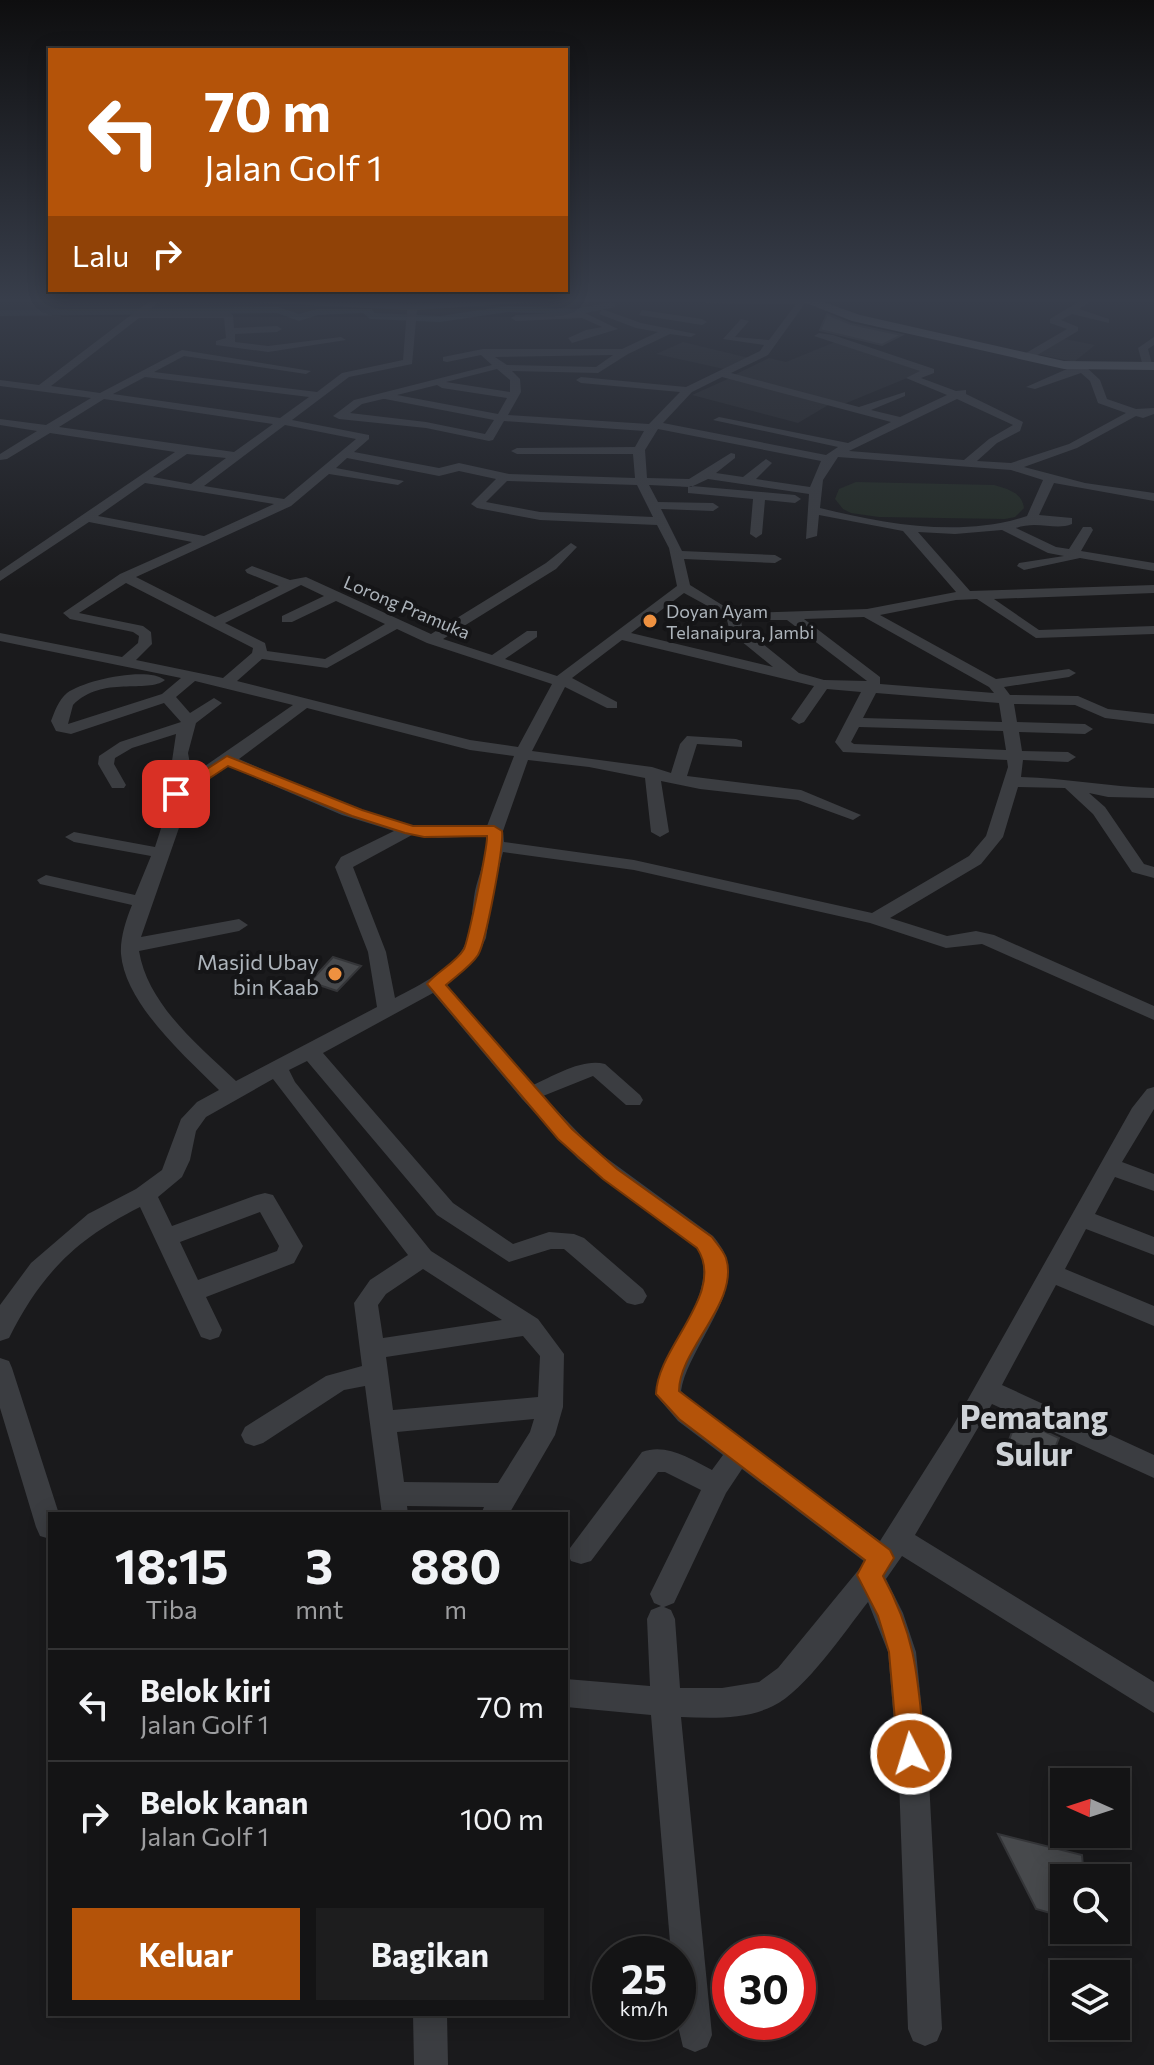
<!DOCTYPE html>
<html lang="id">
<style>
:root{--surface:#141415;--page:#1d1d1e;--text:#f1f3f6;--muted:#9d9ea0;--line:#333334;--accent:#b45309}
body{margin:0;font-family:Commissioner,sans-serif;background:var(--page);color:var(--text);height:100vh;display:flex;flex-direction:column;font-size:30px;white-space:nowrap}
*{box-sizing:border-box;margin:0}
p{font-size:26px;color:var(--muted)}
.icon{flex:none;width:44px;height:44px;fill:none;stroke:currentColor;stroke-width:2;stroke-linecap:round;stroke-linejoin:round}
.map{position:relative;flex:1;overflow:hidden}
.panel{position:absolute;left:48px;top:1512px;width:520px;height:504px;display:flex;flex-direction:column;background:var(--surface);border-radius:0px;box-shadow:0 4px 20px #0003,0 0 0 2px var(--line)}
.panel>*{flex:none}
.top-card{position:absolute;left:48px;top:48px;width:520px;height:244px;border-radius:0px;box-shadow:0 4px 20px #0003,0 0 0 2px var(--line);background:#b45309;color:#fff;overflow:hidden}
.needle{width:52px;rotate:273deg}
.tools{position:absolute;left:1050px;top:1768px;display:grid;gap:16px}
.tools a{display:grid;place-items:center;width:80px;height:80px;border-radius:0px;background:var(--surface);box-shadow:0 4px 20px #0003,0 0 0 2px var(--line);font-size:40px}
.speed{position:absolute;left:592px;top:1936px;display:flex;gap:16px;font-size:40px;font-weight:700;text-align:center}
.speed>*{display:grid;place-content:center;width:104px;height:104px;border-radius:50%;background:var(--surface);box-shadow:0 4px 20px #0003,0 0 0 2px var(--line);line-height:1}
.speed small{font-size:20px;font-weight:400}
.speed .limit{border:12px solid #d22;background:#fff;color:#111}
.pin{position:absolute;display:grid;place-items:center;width:68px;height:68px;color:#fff;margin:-34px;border-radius:16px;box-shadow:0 4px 12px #0006}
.me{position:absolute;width:88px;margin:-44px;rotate:355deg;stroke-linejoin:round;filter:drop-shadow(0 0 6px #0008)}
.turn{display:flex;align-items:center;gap:28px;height:168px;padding:0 24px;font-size:36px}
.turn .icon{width:104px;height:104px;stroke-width:2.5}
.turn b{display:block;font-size:56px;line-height:68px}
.then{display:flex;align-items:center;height:76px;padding:0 24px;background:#0003;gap:16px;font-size:30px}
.eta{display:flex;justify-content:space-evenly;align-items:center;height:136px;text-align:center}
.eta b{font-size:48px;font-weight:700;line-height:56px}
.action{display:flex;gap:16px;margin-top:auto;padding:16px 24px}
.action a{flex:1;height:92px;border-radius:0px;background:var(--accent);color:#fff;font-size:32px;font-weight:700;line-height:92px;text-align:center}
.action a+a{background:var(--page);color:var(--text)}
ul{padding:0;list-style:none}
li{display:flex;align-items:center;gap:24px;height:112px;padding:0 24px;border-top:2px solid var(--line)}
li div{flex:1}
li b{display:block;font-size:30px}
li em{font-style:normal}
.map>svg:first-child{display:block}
.built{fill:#262729}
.green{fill:#222a22}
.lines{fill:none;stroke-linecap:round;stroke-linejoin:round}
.river{fill:#303c40;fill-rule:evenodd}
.building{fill:#47494c;stroke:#343538;stroke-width:2}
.minor{fill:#3b3d41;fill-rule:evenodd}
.major{fill:#575b60;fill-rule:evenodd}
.route{fill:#b45309;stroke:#753606;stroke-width:2}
.poi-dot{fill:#ee9140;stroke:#151517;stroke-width:3}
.labels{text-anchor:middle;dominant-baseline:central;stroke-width:8;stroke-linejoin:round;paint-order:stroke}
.far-street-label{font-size:18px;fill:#adb4bb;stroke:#151517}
.far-poi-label{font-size:18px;fill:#adb4bb;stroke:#151517;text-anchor:start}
.poi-label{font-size:22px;fill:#adb4bb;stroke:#151517;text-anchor:end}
.near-quarter-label{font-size:32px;font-weight:bold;fill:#ced2d7;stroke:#151517}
</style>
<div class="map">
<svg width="1154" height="2065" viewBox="0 0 1154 2065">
<rect width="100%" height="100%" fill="#1a1a1c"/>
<path class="built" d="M1060,338L1095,345L1074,362L1036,354Z
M683,342L749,358L724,369L656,354Z
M835,342L929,369L844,404L732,376L769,358L786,362Z
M730,378L830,404L798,423L692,395Z"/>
<path class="green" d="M856,482L994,485C1007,489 1022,492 1024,508L1015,517L1005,519L879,517L851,513L843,509L835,499L839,489Z"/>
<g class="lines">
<path class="river" d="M611,302L615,303V307L575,315L508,312L440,322L370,319L363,313L318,315L299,321L277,313L0,316V310L278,307L299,314L317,309H372L374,313L440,316L508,306L575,309Z"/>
</g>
<path class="building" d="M827,314L851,324L902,335L882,345L820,330Z
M333,957L361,966L337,991L310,982Z
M1018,1419L1059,1438L1051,1458L1009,1440L1012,1432L1006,1430L1010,1421L1016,1423Z
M998,1834L1082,1855L1084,1878H1064V1917L1036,1909Z"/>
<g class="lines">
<path class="minor" d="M152,299H162L147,312H228L233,315L234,328L277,326L282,329L277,332L235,334V342L268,346L341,337L346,340L268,352L216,345V341L226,338L224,318H139L51,386L100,393L182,350L311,371L306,374L184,356L154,372L317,392L342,373L403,360L407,310L191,299L412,304L578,299L417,310L412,364L349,377L292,420L369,435V439L354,452L439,468L459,463L509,474L635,478L633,454H517L511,451L517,448L635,447L644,431L504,421L493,440L489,441L426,428L339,419L333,416L354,400L492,365L481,355L447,362L443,361V357L483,349H622L658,332L636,328L599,314L602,309L641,323L696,334L691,337L670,334L628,354L598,373L512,371L520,379L521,392L508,415L649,424L680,392L581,383L576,380L581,377L686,387L760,351L764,345L723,339L741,319L749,321L735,337L769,340L796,304L705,303L701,299H808L768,355L731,373L859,407L905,392V396L871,410L900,417L947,395L906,378L920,371L814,336L819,333L833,335L934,369V373L921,378L956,391L966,390V394L1023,422L1020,431L997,443L977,461L1011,463L1069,444L1126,413L1098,403L1090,381L1081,373L1035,389L1026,387L1076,365H1084L1100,380L1107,399L1136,409L1154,408V414L1143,418L1136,416L1077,448L1024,467L1085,483L1154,493V501L1054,483L1039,515L1072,518V524C1055,531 1038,520 1016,528L1056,547L1069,549L1083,527H1091L1093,530L1081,551L1154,563V571L1080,558L1024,570L1017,566L1019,563L1064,556L1048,553L1002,530L955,534L918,532L970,591L1154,585V593L994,599L1039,630L1154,626V634L1036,638L977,599L956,600L880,615L996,679L1069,669L1076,673L1069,677L1004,687L1010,695L1078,696L1108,709L1154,714V724L1105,718L1075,705L1014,704L1017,722L1085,724L1093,729L1085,734L1019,732L1022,751L1068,752L1076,757L1068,762L1023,760L1021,777C1066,778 1109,787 1154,788V798L1108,797L1089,793L1105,807L1144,864L1154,867V878L1132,872L1093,814L1065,788L1018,787L1003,837L981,864L890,918L947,936L976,931L994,935L1154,1006V1020L982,944L946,948L870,923L634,870L503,852L493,891L486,938L477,957L447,985L533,1085C554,1076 582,1058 605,1064L640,1095L643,1100L640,1105H626L593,1076L543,1096L594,1149L713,1236C718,1242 724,1250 726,1257C740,1297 687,1350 681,1391L696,1405L880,1541L954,1424L1132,1108L1147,1089L1154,1087V1109L1122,1162L1154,1174V1191L1115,1177L1095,1214L1154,1237V1255L1086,1229L1065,1269L1154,1306V1326L1056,1285L1002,1385L1154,1455V1478L992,1404L915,1535L1154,1682V1713L902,1556L886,1579L903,1613L916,1652L929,1780L942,2029L937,2041L925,2046L913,2041L908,2029L899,1780L888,1652L868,1602C845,1631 805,1691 773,1706C745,1720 711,1718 681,1717L712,2035L707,2047L695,2052L683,2047L677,2022L678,1954H671L651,1715L566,1707V1679L650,1686L647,1619L651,1610L661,1606L654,1603L650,1594L701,1490L665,1472H658L591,1561L581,1564L571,1561L567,1552L642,1452C667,1443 690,1459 712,1470L723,1455L678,1421L655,1394C663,1350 723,1288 697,1248L578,1159L522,1099L433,993L323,1053L453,1203L513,1244L549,1232L574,1234L584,1238L643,1289L647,1296L643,1303L635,1305L627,1303L564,1249H551L509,1262L437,1215L307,1061L289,1070L295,1082L431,1251L538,1319L564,1354L563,1407L555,1435L509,1514H481L484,1507L407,1506L408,1514H382L365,1386L344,1390L263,1443L254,1446L245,1443L241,1435L245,1427L326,1376L362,1366L354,1303L370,1280L408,1255L273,1079L206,1117L196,1131L190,1160L182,1177L158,1197L172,1226L257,1195L265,1193L273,1195L303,1246L294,1263L206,1297L222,1330L219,1337L210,1340L201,1337L140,1207C76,1239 41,1274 9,1338L0,1341V1305L31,1263L88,1214L136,1189L162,1170L181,1119L197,1102L219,1090C186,1057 125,1004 121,954C120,938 126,920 132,905L40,884L37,880L46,875L135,895L151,856L74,842L65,837L74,832L155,847L165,816V798L180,783L172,761L176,734L132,748L115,758L114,764L126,785L124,788H112L98,764L99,756L120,742L181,722L164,703L71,734L56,731L51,721C55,711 58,701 67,693C84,680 148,666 165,680C148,694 102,675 73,705L68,724L162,694L181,678L0,641V633L122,657L138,643L139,636L133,632L70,619L63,613L120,574L192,542L89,522L0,581V571L175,452L50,433L7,459L0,460V454L37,431L0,425V419L46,425L91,398L0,386V380L39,385ZM613,355L596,367L507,365L495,357ZM497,369L510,380V392L446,382ZM145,377L309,397L280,418L113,394ZM722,377L891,422L848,443L719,417L713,420L838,447L826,455L663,423L692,392ZM437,385L442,388L507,398L498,414L397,395ZM104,399L273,424L234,452L59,427ZM383,399H385L494,420L485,434L426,422L350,413L362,404ZM957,399L1013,425L989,439L964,460L849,451ZM285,425L356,439L284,499L204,486ZM658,429L821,461L810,487L756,479L772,463L766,459L743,477L716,473L735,458V454L731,453L689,479L647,478L645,450ZM187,454L226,458L191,484L153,477ZM838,457L1011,470L1043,480L1027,516C961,538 885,524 820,508L823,480ZM347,458L439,476L459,471L496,479L471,504L477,508L540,520L657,525L669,548L677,586L557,676L505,659L537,637V631H527L492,655L443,639L556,569L577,547L571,543L546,563L431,634L306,577L290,580L252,566L245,570L247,573L279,586L215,617L136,577L291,506L329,474L398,485L404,481L336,468ZM708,479L809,494L806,539L817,536L819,515L903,531L956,592L867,609L745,613L727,608L690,585L684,559L775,563L782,559L775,555L682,551L661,509L713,511L719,507L713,503L658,502L649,485L691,487ZM507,481L637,485L653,517L540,512L486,502ZM145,483L274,504L204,536L98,516ZM126,583L253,648L252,653L223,678L136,660L152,644L151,632L143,626L79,613ZM301,585L324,596L282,616V622H292L336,601L385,624L325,659L267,651L265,643L225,623ZM684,593L726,616L730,632L773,667L631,633ZM864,617L989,687L994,693L880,684V677L804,619ZM741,620H787L867,681L824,680L799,673L742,627ZM397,629L427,643L552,684L518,747L470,740L237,681L262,659L327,668ZM622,640L814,686L791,719L799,724L804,722L827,689L861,692L835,742L843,752L1007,760L1008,767L986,836L969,856L872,913L634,860L504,842L503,831L528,760L589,767L645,778L651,832L660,837L669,832L661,781L700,789L798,800L853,820L861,815L801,790L687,776L697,744L742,747V741L736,739L687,736L680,744L671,773L652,767L532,751L565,687L607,708H617V702L572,678ZM195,681L293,705L192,775L188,753L196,723L222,703L214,698L190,713L176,697ZM876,693L999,703L1002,722L863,718ZM307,708L470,750L514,756L487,826C465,827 441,830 419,827C356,817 297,784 239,759ZM859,727L1003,731L1006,750L854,744L851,742ZM228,766L342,815L394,831L341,857L335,867L368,952L377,1007L236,1081C198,1045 148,1005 139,951L239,931L248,925L239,919L141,937L180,825L181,799ZM412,835L438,838L486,836C488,855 479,873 475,891C472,907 472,925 467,940C457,968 419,985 395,998L386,952L353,867ZM260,1212L279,1246L277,1251L198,1280L180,1242ZM423,1269L502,1320L383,1338L378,1305L386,1294ZM523,1336L540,1356L538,1397L393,1410L386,1357ZM534,1419L530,1432L498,1483L404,1482L397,1432ZM742,1469L865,1562L778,1668L759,1682L722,1688H680L675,1619L671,1610L664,1607L674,1603L726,1493Z
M1083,299H1094L1079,309L1109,319V323L1072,314L1061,320L1078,327V331L1034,357H1026V353L1067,329L1050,323V319Z
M642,310L702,319L707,322L702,325L639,315Z
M583,312L618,329L572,343L568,338L586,330L602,327L582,318L516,321L511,318L516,315Z
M1154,337V345L1148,349L1152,364L1143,366L1138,348Z
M692,486L795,495L801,499L795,503L765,500L762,534L756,538L750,534L753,499L688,493V487Z
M0,1358L9,1361L12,1368L59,1514H50V1539L40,1536L36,1527L0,1408Z
M413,2014H447L448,2065H414Z"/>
<path class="major" d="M796,299H815L860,315L1064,361L1154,362V370L1064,369L852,321Z"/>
</g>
<linearGradient id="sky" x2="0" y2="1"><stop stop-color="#0e0e0f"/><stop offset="0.51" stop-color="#383e4b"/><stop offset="1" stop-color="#383e4b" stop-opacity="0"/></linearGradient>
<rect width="1154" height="589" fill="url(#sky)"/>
<path class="route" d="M227,756L362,810L413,826H494L502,831C504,846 486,942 478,955C471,966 456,976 446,985L572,1129L617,1169L712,1237C716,1243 723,1250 726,1258C740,1302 679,1349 679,1391L890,1550L894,1558L883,1576C918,1640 918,1684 925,1754L921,1764L911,1768L902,1764L898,1754L889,1652L878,1616L857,1575L865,1560L679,1419L656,1394C657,1347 727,1293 697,1248L603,1179L558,1139L427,984C437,971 456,963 464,949C468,941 488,845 487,836L424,837L405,833L352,816L228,766L181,797H170L168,794Z"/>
<g class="poi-dot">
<circle cx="650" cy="621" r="8"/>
<circle cx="335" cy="974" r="8"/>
</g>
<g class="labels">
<g class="far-street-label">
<text transform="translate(407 607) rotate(23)">Lorong Pramuka</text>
</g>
<g class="far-poi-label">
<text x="666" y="611">Doyan Ayam<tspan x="666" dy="21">Telanaipura, Jambi</tspan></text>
</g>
<g class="poi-label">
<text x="319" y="961">Masjid Ubay<tspan x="319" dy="25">bin Kaab</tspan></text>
</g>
<g class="near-quarter-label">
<text x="1034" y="1416">Pematang<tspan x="1034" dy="37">Sulur</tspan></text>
</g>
</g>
</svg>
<div class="tools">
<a><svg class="needle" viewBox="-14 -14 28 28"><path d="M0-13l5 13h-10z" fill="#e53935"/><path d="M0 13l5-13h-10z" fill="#9d9ea0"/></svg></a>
<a><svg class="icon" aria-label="search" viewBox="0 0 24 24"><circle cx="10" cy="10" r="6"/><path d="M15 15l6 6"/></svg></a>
<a><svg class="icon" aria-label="layers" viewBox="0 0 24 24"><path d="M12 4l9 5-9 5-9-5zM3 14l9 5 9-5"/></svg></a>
</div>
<div class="speed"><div>25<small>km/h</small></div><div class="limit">30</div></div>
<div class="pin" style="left:176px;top:794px;background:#d93025"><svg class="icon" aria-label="arrive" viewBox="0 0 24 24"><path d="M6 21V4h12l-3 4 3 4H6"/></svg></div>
<svg class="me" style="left:911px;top:1754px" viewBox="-20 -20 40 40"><circle r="17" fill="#b45309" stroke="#fff" stroke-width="3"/><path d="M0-11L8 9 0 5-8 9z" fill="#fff"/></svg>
<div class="top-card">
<div class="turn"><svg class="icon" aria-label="left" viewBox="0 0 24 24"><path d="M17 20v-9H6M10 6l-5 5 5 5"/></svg><div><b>70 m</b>Jalan Golf 1</div></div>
<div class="then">Lalu<svg class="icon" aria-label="right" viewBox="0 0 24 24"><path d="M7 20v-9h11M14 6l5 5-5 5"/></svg></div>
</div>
<section class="panel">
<div class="eta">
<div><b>18:15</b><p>Tiba</p></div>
<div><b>3</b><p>mnt</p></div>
<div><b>880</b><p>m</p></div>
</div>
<ul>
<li><svg class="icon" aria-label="left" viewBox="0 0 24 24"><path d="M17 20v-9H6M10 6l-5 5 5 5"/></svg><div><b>Belok kiri</b><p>Jalan Golf 1</p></div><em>70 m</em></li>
<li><svg class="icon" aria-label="right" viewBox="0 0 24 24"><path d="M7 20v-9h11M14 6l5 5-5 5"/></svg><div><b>Belok kanan</b><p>Jalan Golf 1</p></div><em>100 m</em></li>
</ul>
<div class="action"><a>Keluar</a><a>Bagikan</a></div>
</section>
</div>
